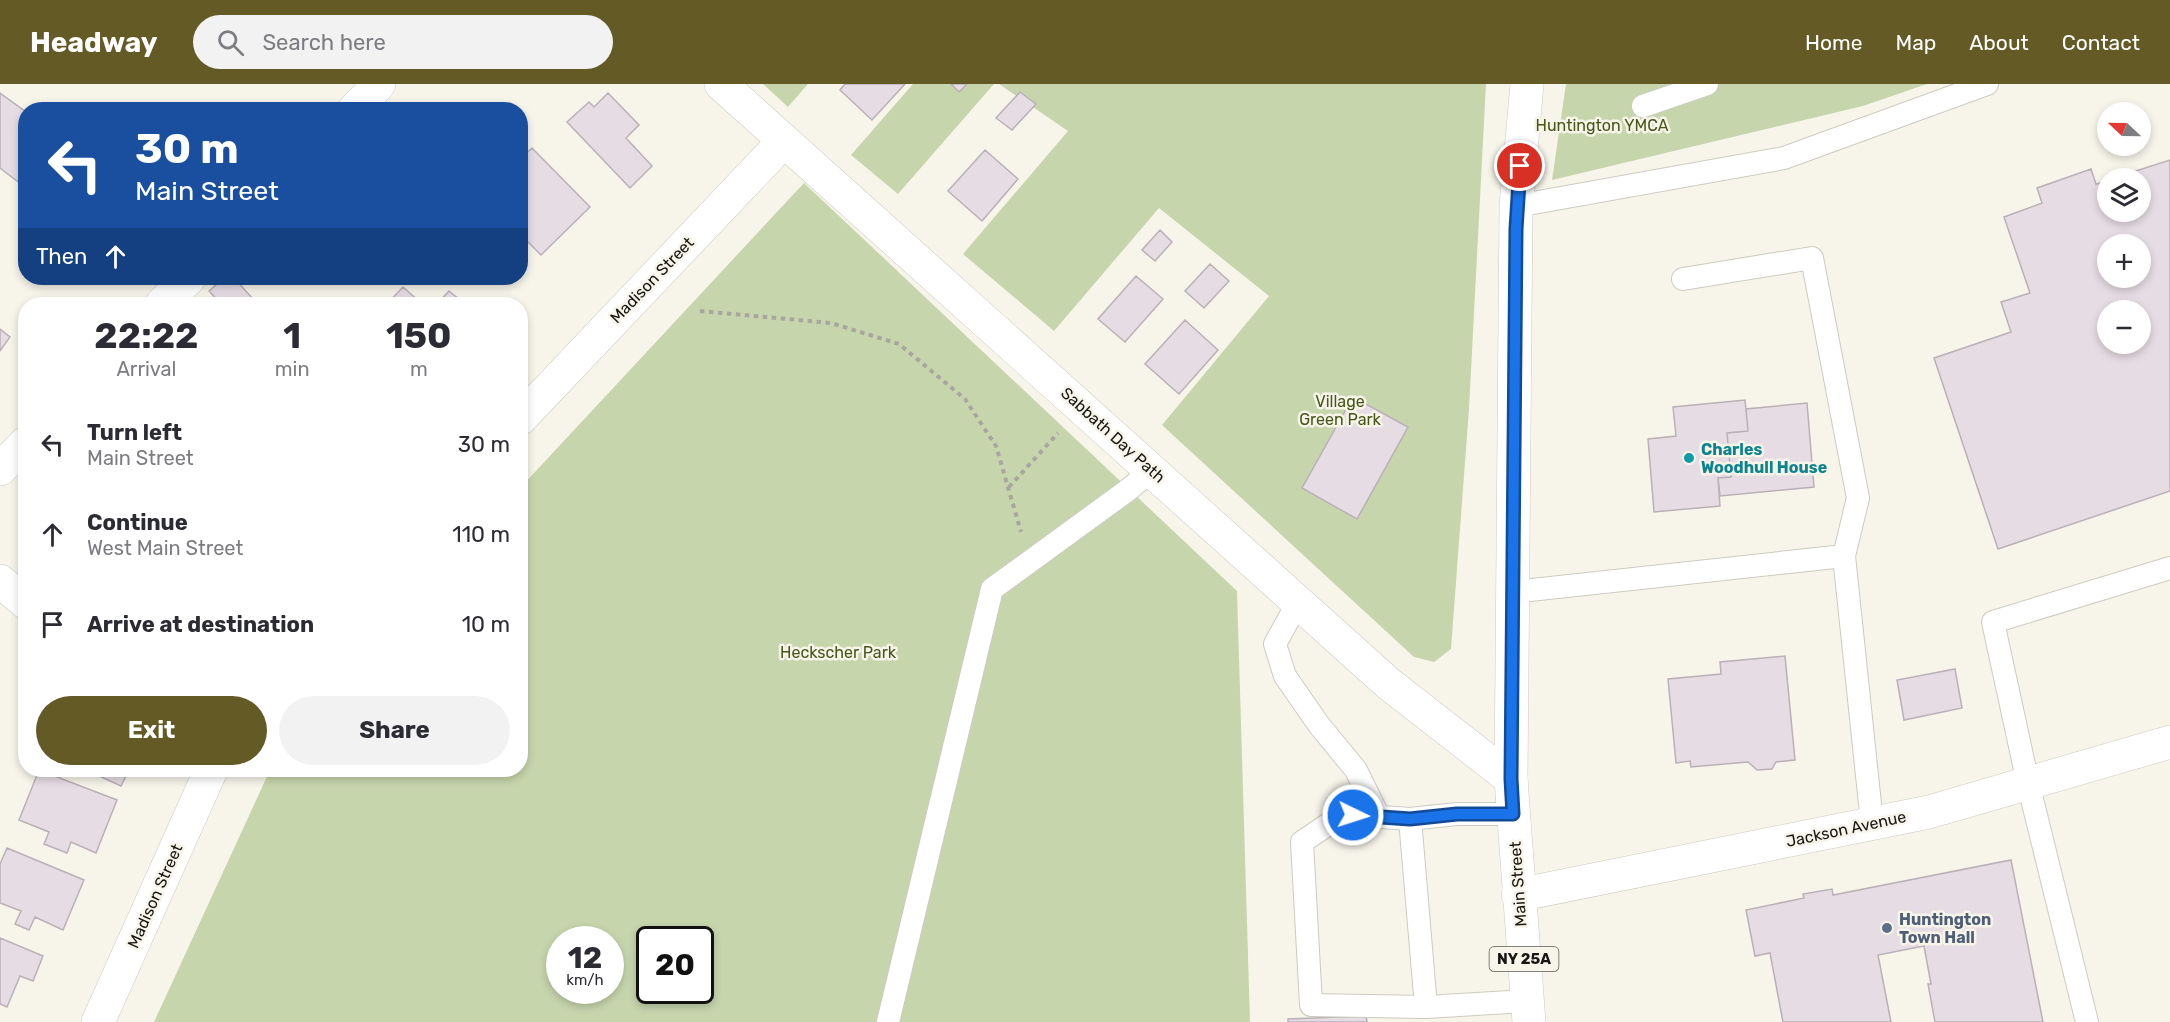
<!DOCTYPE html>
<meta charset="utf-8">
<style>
:root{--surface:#fff;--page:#f2f2f3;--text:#2b2b33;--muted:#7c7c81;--accent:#645a26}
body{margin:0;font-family:Rubik,sans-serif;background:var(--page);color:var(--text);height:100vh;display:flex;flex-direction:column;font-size:22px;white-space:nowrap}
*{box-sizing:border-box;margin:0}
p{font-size:20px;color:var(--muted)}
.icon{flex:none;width:33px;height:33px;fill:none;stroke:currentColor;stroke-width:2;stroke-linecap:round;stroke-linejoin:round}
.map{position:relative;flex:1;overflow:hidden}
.sheet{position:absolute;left:18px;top:213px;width:510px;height:480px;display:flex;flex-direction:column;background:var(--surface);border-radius:24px;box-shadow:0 3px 9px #0003}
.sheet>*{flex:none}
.guide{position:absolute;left:18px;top:18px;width:510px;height:183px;border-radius:24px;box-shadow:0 3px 9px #0003;background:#1a4fa0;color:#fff;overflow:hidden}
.needle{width:39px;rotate:292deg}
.buttons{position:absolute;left:2097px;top:18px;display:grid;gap:12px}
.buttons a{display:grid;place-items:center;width:54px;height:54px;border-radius:50%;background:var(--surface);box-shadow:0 3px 9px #0003;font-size:30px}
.speed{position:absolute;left:546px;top:842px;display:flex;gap:12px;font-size:30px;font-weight:700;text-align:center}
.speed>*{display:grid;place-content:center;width:78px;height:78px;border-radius:50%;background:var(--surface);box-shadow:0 3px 9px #0003;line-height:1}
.speed small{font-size:15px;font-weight:400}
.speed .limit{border:3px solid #111;border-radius:9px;background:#fff;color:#111}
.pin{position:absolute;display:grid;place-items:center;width:51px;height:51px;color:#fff;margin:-26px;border:3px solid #fff;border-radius:50%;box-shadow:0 2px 6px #0007}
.me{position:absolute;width:66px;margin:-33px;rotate:94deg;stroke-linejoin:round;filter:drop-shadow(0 0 4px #0008)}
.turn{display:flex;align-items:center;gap:21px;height:126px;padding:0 18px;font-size:27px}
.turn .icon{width:78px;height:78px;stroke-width:2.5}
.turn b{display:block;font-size:42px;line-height:51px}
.then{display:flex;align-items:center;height:57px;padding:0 18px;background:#0003;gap:12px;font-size:22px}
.eta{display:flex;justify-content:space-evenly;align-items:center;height:102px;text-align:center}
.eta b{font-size:36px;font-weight:700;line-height:42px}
.primary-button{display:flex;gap:12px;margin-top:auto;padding:12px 18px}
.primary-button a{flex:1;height:69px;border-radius:36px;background:var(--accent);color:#fff;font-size:24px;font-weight:700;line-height:69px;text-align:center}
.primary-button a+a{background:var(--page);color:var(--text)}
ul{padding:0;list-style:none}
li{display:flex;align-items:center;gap:18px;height:90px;padding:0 18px}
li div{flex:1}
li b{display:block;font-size:22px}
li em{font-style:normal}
header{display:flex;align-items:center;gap:36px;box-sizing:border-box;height:84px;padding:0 30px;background:var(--accent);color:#fff}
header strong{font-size:28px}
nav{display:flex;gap:33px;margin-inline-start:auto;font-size:21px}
.search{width:420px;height:54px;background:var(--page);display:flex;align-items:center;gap:15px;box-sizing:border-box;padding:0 21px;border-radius:33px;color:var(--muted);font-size:22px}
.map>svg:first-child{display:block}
.green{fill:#c7d5ad;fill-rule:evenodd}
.building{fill:#e6dce3;stroke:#bab0b8;stroke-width:1.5;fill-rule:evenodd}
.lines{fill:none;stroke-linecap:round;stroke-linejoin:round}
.lane-casing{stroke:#cdcbc0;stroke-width:24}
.street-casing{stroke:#cdcbc0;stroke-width:34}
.secondary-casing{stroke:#cdcbc0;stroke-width:34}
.primary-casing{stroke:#cdcbc0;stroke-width:34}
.path{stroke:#a8a69e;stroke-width:4;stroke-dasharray:4.5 4.5;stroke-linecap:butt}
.lane{stroke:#fff;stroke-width:22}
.street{stroke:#fff;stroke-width:33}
.secondary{stroke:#fff;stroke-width:33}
.primary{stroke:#fff;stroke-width:33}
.route-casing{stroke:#114b97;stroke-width:15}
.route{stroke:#1a73e8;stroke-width:10}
.culture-dot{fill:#0f9aa8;stroke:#f7f5ea;stroke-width:2}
.service-dot{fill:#5c6f8a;stroke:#f7f5ea;stroke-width:2}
.labels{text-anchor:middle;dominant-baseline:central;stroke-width:5;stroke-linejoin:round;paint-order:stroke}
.shield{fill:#f7f5ea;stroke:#5a5954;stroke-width:1.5}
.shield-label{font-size:15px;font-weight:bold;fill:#171613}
.park-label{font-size:16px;fill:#47571a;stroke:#f7f5ea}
.street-label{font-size:16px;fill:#171613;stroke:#f7f5ea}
.culture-label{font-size:16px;font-weight:bold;fill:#0d838f;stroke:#f7f5ea;text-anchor:start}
.service-label{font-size:16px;font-weight:bold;fill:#4e5e75;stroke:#f7f5ea;text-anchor:start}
</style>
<header>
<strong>Headway</strong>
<div class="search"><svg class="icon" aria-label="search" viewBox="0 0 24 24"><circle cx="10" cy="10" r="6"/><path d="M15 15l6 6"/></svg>Search here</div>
<nav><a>Home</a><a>Map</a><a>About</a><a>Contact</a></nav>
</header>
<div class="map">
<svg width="2170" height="938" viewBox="0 0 2170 938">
<rect width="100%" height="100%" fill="#f7f5ea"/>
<path class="green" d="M763,0H808L788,23Z
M913,0H994L898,110L851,71Z
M999,0H1486L1469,325L1451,565L1434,578L1414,573L1162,341L1269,212L1159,124L1054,247L963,170L1068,47Z
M1566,0H1927L1863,22L1552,96Z
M804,99L1237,507L1250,938H154L270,686H520L521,403ZM560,855H610V906H560ZM650,855H700V906H650Z"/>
<path class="building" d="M845,0H905L872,36L840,6Z
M951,0H967L959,8Z
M1020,8L1036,20L1012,46L996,34Z
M0,9L26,28V94L21,100L0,84Z
M608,9L639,41L626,54L652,82L630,104L567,38L589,18L594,23Z
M532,64L590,123L541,171L520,150V126L523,123L520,120V75Z
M985,66L1018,95L982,137L948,107Z
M2170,76V407L1998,465L1934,274L2011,248L2001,218L2030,209L2004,133L2042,119L2037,104L2091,85L2096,100L2108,97V128H2140V94H2114ZM2108,160H2140V194H2108ZM2108,226H2140V260H2108Z
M1160,146L1172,158L1155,177L1142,166Z
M1210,180L1229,197L1204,224L1185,207Z
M1136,192L1163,215L1125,258L1098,235Z
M224,194H234L253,215L247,220H221L209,207Z
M403,203L422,220H387Z
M449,207L465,220H437Z
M1185,236L1218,266L1179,310L1145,280Z
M0,245L10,253L0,267Z
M1353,313L1408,343L1357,435L1302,404Z
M1745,316L1748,347L1727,349L1731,393L1718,394L1720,422L1654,428L1648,355L1676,352L1673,323Z
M1807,319L1814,403L1720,412L1718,394L1731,393L1727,349L1748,347L1746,325Z
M1785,572L1795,676L1776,678L1772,685L1757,686L1748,678L1691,683L1690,677L1676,679L1668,595L1721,590L1720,578Z
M1955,585L1962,624L1904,636L1897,596Z
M39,686L117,716L96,769L71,758L67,769L44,760L49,748L19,736Z
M86,686H129L121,702Z
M7,764L84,796L63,846L35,833L29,846L15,840L21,827L0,819V780Z
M2011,776L2043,938H1935L1928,900H1931L1924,862L1878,871L1891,938H1783L1770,869L1755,872L1746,826L1804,814L1803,810L1832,805L1833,811Z
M0,854L43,872L33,897L20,892L7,923L0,920Z
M1366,932L1367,938H1288V935Z"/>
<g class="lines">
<defs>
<path id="lane" d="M1643,22L1707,0
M1516,122L1784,74L1987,0
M1683,195L1812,174L1858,414L1844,472
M1513,508L1844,472L1872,739
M1298,518L1275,560L1285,592L1319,641L1356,686L1379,733
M1513,730H1457L1410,735L1353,731L1333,737L1302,758L1311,921L1426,923L1527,917
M1410,735L1426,923
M888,938L992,505L1128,406L1152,386
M2087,938L2028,699L1993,538L2170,484"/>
<path id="street" d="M354,26L379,0
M162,220L189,194
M0,385L26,359
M0,497L26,519
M1518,811L1929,728L2170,658"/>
<path id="secondary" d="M721,0L1389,600L1511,695
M520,335L784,57
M98,938L211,686"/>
<path id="primary" d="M1527,0L1516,122L1511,695L1529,938"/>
</defs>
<use href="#lane" class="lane-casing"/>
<use href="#street" class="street-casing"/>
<use href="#secondary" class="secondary-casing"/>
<use href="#primary" class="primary-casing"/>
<path class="path" d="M700,227L831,239L899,260L965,315L996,362L1021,448
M1009,403L1058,349"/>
<use href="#lane" class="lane"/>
<use href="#street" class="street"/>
<use href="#secondary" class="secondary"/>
<use href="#primary" class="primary"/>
</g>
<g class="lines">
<defs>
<path id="route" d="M1353,731L1410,735L1457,730H1513L1511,695L1516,145L1520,82"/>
</defs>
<use href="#route" class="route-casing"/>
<use href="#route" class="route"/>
</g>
<circle class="culture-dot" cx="1689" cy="374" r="6"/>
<circle class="service-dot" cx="1887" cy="844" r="6"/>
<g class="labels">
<rect class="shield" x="1489.5" y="863" width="69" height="24" rx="4.5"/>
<g class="shield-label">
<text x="1524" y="875">NY 25A</text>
</g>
<g class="park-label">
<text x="1602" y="41">Huntington YMCA</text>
<text x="1340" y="317">Village<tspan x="1340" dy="18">Green Park</tspan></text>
<text x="838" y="568">Heckscher Park</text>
</g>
<g class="street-label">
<text transform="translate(652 196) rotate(-46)">Madison Street</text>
<text transform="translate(1113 351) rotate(42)">Sabbath Day Path</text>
<text transform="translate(1846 745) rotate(-12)">Jackson Avenue</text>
<text transform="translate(1518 800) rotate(-94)">Main Street</text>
<text transform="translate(155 812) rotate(-66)">Madison Street</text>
</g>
<g class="culture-label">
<text x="1701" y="365">Charles<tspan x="1701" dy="18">Woodhull House</tspan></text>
</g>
<g class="service-label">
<text x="1899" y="835">Huntington<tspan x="1899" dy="18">Town Hall</tspan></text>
</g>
</g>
</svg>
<div class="buttons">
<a><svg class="needle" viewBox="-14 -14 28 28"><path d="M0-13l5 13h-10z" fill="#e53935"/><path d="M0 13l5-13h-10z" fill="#7c7c81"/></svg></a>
<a><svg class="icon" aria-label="layers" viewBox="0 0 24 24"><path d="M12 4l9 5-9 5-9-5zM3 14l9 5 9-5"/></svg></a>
<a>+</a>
<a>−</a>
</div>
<div class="speed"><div>12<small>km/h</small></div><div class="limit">20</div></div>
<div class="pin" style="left:1520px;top:82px;background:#d93025"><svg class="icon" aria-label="arrive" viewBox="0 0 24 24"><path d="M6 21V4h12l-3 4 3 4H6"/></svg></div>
<svg class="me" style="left:1353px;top:731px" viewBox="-20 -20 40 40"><circle r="17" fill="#1a73e8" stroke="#fff" stroke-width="3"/><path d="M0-11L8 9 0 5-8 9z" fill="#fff"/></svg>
<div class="guide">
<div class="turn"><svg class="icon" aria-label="left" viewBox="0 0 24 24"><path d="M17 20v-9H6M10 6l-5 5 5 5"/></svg><div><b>30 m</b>Main Street</div></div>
<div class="then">Then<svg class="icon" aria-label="ahead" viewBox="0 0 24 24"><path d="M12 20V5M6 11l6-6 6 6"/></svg></div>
</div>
<section class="sheet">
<div class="eta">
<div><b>22:22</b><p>Arrival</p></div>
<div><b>1</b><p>min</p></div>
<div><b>150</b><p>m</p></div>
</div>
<ul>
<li><svg class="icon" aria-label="left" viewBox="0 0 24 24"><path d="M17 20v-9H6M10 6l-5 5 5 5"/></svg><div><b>Turn left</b><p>Main Street</p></div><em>30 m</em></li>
<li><svg class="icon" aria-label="ahead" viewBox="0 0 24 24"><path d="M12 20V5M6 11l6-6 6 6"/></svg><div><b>Continue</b><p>West Main Street</p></div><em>110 m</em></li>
<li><svg class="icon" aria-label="arrive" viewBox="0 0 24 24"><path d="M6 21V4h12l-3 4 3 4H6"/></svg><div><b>Arrive at destination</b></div><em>10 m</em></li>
</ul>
<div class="primary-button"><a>Exit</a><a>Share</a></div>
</section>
</div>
